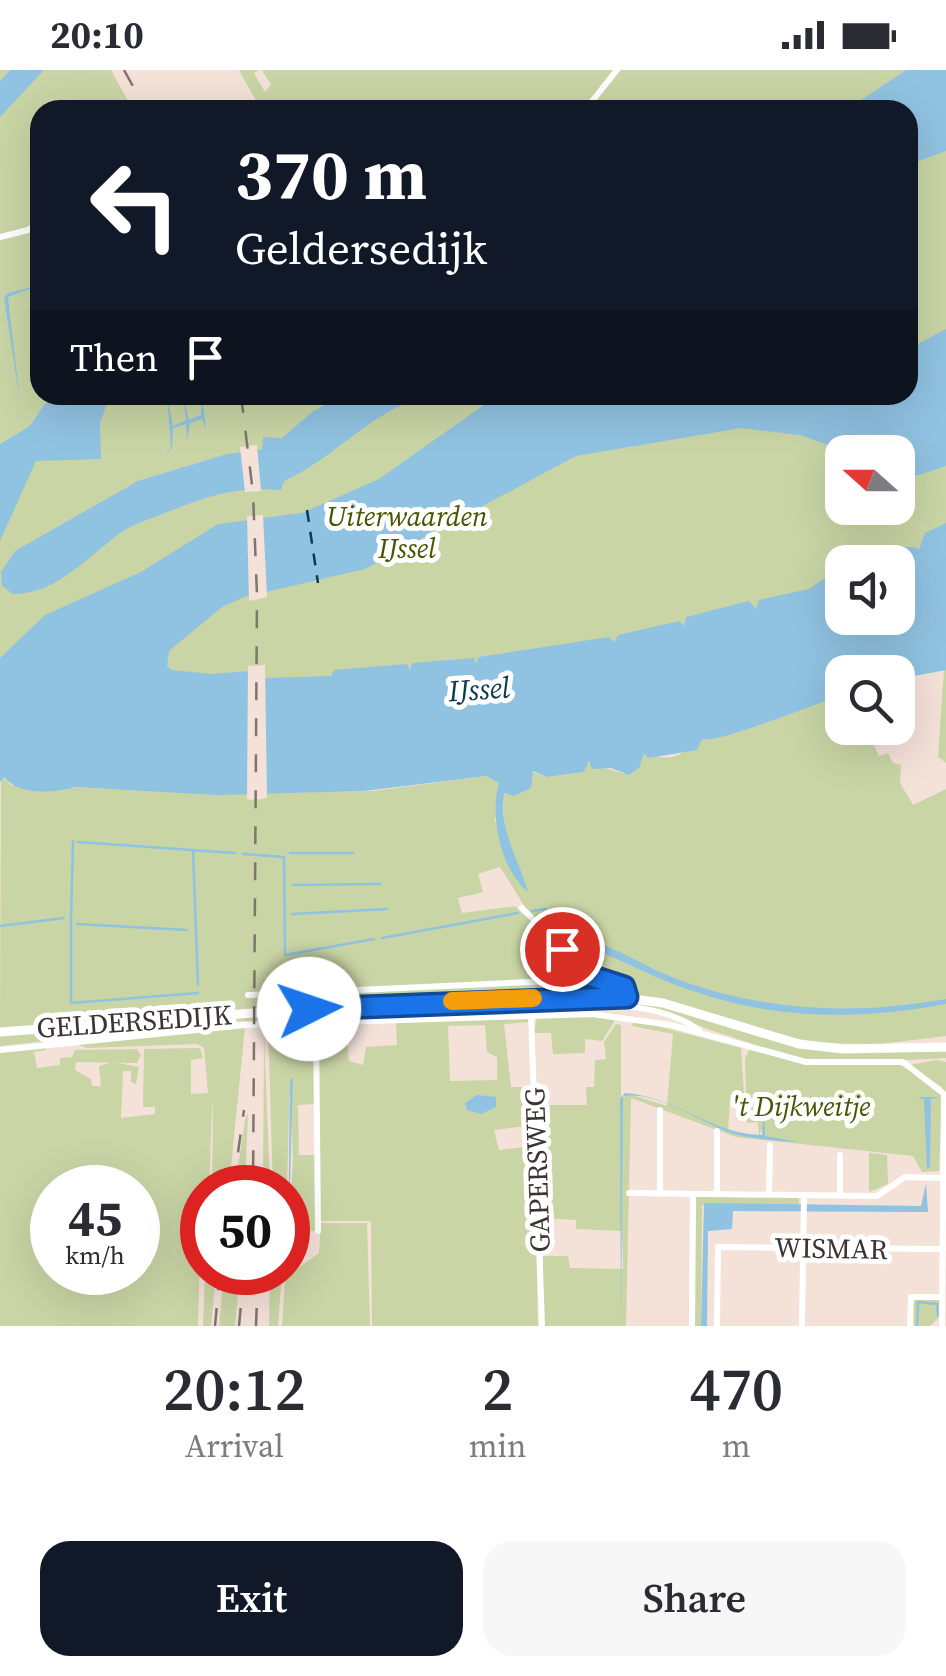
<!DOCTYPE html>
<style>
:root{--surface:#fff;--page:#f7f7f7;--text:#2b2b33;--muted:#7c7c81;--accent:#111827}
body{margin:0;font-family:"Source Serif 4",serif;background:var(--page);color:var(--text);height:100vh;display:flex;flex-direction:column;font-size:38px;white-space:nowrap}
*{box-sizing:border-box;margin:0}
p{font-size:32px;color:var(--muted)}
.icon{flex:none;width:55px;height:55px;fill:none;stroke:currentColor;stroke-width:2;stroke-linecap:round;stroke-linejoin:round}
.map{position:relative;height:1256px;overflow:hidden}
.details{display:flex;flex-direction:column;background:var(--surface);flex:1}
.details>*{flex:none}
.banner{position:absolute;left:30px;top:30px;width:888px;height:305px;border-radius:30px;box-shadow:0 10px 40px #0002;background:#111827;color:#fff;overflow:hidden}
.needle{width:65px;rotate:291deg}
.fabs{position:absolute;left:825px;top:365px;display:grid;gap:20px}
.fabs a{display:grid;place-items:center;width:90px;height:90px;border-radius:20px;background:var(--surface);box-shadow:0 10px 40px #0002;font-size:50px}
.speed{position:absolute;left:30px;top:1095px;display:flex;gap:20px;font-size:50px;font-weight:700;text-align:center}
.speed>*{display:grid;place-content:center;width:130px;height:130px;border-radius:50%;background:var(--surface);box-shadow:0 10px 40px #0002;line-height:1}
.speed small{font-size:25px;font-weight:400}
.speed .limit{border:15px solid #d22;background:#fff;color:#111}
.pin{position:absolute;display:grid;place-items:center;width:85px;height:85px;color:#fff;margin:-42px;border:5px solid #fff;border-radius:50%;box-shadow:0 2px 10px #0007}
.me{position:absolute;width:110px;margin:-55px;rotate:86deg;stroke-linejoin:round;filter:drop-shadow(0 0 8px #0008)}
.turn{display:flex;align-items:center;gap:35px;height:210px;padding:0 40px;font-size:45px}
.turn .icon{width:130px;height:130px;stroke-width:2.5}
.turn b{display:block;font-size:70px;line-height:85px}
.then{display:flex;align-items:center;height:95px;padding:0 40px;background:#0003;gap:20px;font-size:38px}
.eta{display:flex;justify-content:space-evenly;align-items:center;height:170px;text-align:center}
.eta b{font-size:60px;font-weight:600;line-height:70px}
.primary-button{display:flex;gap:20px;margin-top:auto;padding:20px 40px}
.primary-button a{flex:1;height:115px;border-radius:30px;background:var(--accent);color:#fff;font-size:40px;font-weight:600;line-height:115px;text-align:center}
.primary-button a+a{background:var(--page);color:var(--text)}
.status{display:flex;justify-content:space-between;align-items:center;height:70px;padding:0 50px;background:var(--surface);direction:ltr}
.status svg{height:28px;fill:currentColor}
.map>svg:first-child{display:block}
.green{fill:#c9d5a5;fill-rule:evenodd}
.water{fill:#90c2e1}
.pier{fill:#f4e1d8}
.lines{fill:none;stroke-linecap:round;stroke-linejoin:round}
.stream{stroke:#90c2e1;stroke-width:2.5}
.ferry{stroke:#113950;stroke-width:2.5;stroke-dasharray:12 10;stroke-linecap:butt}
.street{stroke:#fff;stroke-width:6}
.secondary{stroke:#fff;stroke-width:9}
.rail{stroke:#7f746e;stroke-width:2.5;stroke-dasharray:18 18;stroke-linecap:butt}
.route-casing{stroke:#114b97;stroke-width:25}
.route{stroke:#1a73e8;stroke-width:18}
.slow{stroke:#f59e0b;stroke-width:18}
.labels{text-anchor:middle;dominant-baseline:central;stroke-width:10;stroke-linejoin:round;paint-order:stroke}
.park-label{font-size:28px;font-style:italic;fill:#485402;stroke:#fff}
.street-label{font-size:28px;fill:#3b3431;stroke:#fff}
.water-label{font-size:30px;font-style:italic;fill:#113950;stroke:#fff}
</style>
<div class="status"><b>20:10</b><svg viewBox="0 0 49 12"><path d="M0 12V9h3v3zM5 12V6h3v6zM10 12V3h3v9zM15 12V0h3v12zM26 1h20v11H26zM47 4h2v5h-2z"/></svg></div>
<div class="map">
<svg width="946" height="1256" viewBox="0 0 946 1256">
<rect width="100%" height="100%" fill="#f4e1d8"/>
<path class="green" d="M0,0H111L133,40H40V325H908V40H587L620,0H946V467L889,492H842V513C673,576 432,609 251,609C168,609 83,601 0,597ZM842,382H898V438H842Z
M239,0H259L254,3L265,22L271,15L262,0H615L582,40H261Z
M944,600H946V693L938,687Z
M842,625V658H866L879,686L888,683L893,693L901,695L900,713L913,735L946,719V966L880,974L814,973L630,924L625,915L610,914L623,921L362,932L0,959L1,705L11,715L248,724L249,730L263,729L266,723L373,721L487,706L499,712L495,751L504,767L503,725L530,701L547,707L584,702L585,692L629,705L639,698L640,679C651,686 663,690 676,686C685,683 694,670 703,669C748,663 796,640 842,625ZM500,797L528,842L524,845L515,836L462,843L458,828L483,822L478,804Z
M623,930L618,935L221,952L0,976V966C208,949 415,936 623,930Z
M629,932L658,935L804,978L946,982V988L846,993L793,988Z
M537,946L605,947L615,950L602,971L585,969V983L553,984L551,963H534Z
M528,948L530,952L504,954L511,1017H533L535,1055L494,1060L499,1080L534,1076L538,1256H372L371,1151H320L318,957L338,955L339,974H347L349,991L363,995L366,977L397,975L396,953ZM485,955L487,982L497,987V1010L450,1011L448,956Z
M634,950L741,978L744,1023L742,1028L730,1030L728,1061L764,1068L762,1059L759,1066L758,1052L747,1053L745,989L749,980L812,995L898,994L936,1016L942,1027L939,1101L922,1102L913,1086L736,1067L631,1028L626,1256H543V1186H568L570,1198L623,1199L622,1161L576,1159V1150L543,1148L540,1035H587L586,1017H594L595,990L606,989L604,972L616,954L621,955V1027L632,1025L667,1036L673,964L632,956Z
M286,955L291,959L295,988V958L313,956L315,1034L298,1035L299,1085H315L316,1161L295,1162L298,1198L319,1183L321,1153H367L370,1256H282L293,1090L290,1010L287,1117H273L268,956Z
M245,957L229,1117H212L213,1031C210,1060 211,1089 209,1117L202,1118L198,1256H0V982L46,975V980L34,982L37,998L60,995V988L72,987L75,980L137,979L141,985L137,993L76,992L75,1000L91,1009L92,1016H101L99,996L113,992L139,997L136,1014L131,1012V1001H123L121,1048L155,1044V1037H143L144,979L200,978L203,988L191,990V1024L208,1023L204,978L197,974L87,978L76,974ZM52,1118H138V1202H52Z
M264,963L270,1118L263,1117Z
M937,990L946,992V1028L942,1017L909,995Z
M248,1043L245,1117H235L245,1050Z
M869,1083L887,1085L888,1114L869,1122Z
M696,1127H799V1134L702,1135L701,1256H694Z
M205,1203H216L211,1256H203Z
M224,1203H240L235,1256H219Z
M270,1203H282L278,1256H269Z
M934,1227L940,1230L941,1245L930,1256H914L912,1230Z"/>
<path class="water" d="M10,0H44L0,47V11Z
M906,0H946V81L908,95V40H846Z
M40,215L8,227L20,332L4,228L8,223Z
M946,259V396L898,412V382H848L800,365L741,358L576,386L365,499L244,527L222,537L169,581L167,596L172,600L211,604L263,600L264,608L331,606L334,600L407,594L410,601L412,593L474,588L476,594L479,587L609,567L614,572L618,565L679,551L684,556L686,547L749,531L756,539L759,530L809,519L826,507L840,510L835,495L842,493V548H898V492H844C860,486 906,471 919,479L925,463L946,453V600L898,609V602H842V625C818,633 717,674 702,669L697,680L649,688L644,683L639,698L629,705L611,698L592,699L589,691L584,702L547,707L533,701L531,718L514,726L504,723C498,760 519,789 528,822C501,800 489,746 499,713L487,706L364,721L216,725L75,717C54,723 19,726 4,707L0,712V588L45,545L141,502L218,454L302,443L379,409L498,325H908V279Z
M51,325H110L100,353L101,389L36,391L0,471V374L30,356Z
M167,325L173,356L186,350L183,326L189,350L201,345L202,325L206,359L202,349L190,353L187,370L186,354L173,358L172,378L166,385L171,377Z
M342,325H430C372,339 337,387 284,411L281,420C236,417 213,424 170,441C153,448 135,453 120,463C89,486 55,525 13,524L2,516L1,502L15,481L138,411L227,384L262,379L263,367L282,368L312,342Z
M571,864C606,871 646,898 682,911C771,942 854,945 946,929V934C830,955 738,947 632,896C611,886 589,878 571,864Z
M293,1008L288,1179L290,1010Z
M625,1023C674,1026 714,1065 762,1065L764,1039L765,1066L799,1072C778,1071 749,1069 728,1062C697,1050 657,1021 623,1026L621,1256L620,1029Z
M477,1025L496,1027V1037L481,1044L467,1040L465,1033Z
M918,1027H940L931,1029L930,1097L927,1099L924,1030Z
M926,1113L928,1142L733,1141L732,1159L708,1161L707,1256H701L704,1133L921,1136Z"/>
<path class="pier" d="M257,375L261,421L245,422L240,377Z
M263,445L267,527L249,531L247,446Z
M265,595L267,728L247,729L248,596Z"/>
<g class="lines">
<path class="stream" d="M78,772L235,783
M193,781L198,915
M290,783H353
M243,784L284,787L285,885L374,869
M293,815L380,814
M532,841L545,839L566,859
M292,844L387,839
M71,848V933L198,923
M71,848L73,771
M77,854L187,860
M0,856L64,848
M382,868L518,843
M917,1256L918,1232L937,1234L938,1245"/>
<path class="ferry" d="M307,440L318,513"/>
<path class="street" d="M585,40L617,0
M0,167L28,160L40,152
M522,838L582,899L624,917L627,928
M248,925L596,909
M556,941C598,930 663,934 699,960
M531,944L542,1256
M316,952L318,1161
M0,980L245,955L592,944L671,955L806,992H903L944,1024L942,1256
M629,1123L877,1126L905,1107L945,1108
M660,1124V1040
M717,1124V1061
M769,1125L770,1075
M840,1125V1085
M692,1256L693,1124
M717,1256L718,1177L943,1179
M802,1256L804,1125
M910,1256L911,1227H942"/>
<path class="secondary" d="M0,962L386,933L611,926L663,933L799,974L843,979L946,977"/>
<path class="rail" d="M124,0L146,40
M241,325L253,423L257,525L253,1118
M233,1118L244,1040
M215,1256L220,1202
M239,1256L244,1202
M256,1256L258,1202"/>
</g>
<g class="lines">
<defs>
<path id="route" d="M309,939L627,927L624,917L590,906L562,879"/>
</defs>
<use href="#route" class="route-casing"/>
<use href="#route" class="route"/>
<path class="slow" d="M452,931L533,928"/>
</g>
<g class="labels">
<g class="park-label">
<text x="407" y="446">Uiterwaarden<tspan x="407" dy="32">IJssel</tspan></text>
<text x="801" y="1036">'t Dijkweitje</text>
</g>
<g class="street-label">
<text transform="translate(134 951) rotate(-4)">GELDERSEDIJK</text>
<text transform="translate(537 1100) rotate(-92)">GAPERSWEG</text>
<text transform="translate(831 1178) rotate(1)">WISMAR</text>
</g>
<g class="water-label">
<text transform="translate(479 619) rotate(-4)">IJssel</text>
</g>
</g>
</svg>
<div class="fabs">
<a><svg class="needle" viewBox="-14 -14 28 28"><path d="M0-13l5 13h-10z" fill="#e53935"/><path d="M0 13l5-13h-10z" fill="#7c7c81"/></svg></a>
<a><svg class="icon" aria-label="sound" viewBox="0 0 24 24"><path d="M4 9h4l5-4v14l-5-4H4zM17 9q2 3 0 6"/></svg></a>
<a><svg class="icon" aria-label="search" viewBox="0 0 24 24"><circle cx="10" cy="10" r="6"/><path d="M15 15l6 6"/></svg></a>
</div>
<div class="speed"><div>45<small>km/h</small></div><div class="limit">50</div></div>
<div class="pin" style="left:562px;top:879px;background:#d93025"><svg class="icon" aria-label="arrive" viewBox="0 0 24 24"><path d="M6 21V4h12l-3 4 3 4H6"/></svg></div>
<svg class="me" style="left:309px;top:939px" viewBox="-20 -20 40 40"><circle r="19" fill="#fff"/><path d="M0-13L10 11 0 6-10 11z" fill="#1a73e8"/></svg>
<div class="banner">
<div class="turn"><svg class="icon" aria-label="left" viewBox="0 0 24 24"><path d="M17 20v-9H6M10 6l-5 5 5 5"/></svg><div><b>370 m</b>Geldersedijk</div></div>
<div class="then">Then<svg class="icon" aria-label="arrive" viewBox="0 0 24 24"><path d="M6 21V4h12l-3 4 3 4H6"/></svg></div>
</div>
</div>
<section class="details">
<div class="eta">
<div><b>20:12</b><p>Arrival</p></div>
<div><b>2</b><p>min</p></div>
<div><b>470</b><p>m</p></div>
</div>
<div class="primary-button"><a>Exit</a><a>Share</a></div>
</section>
